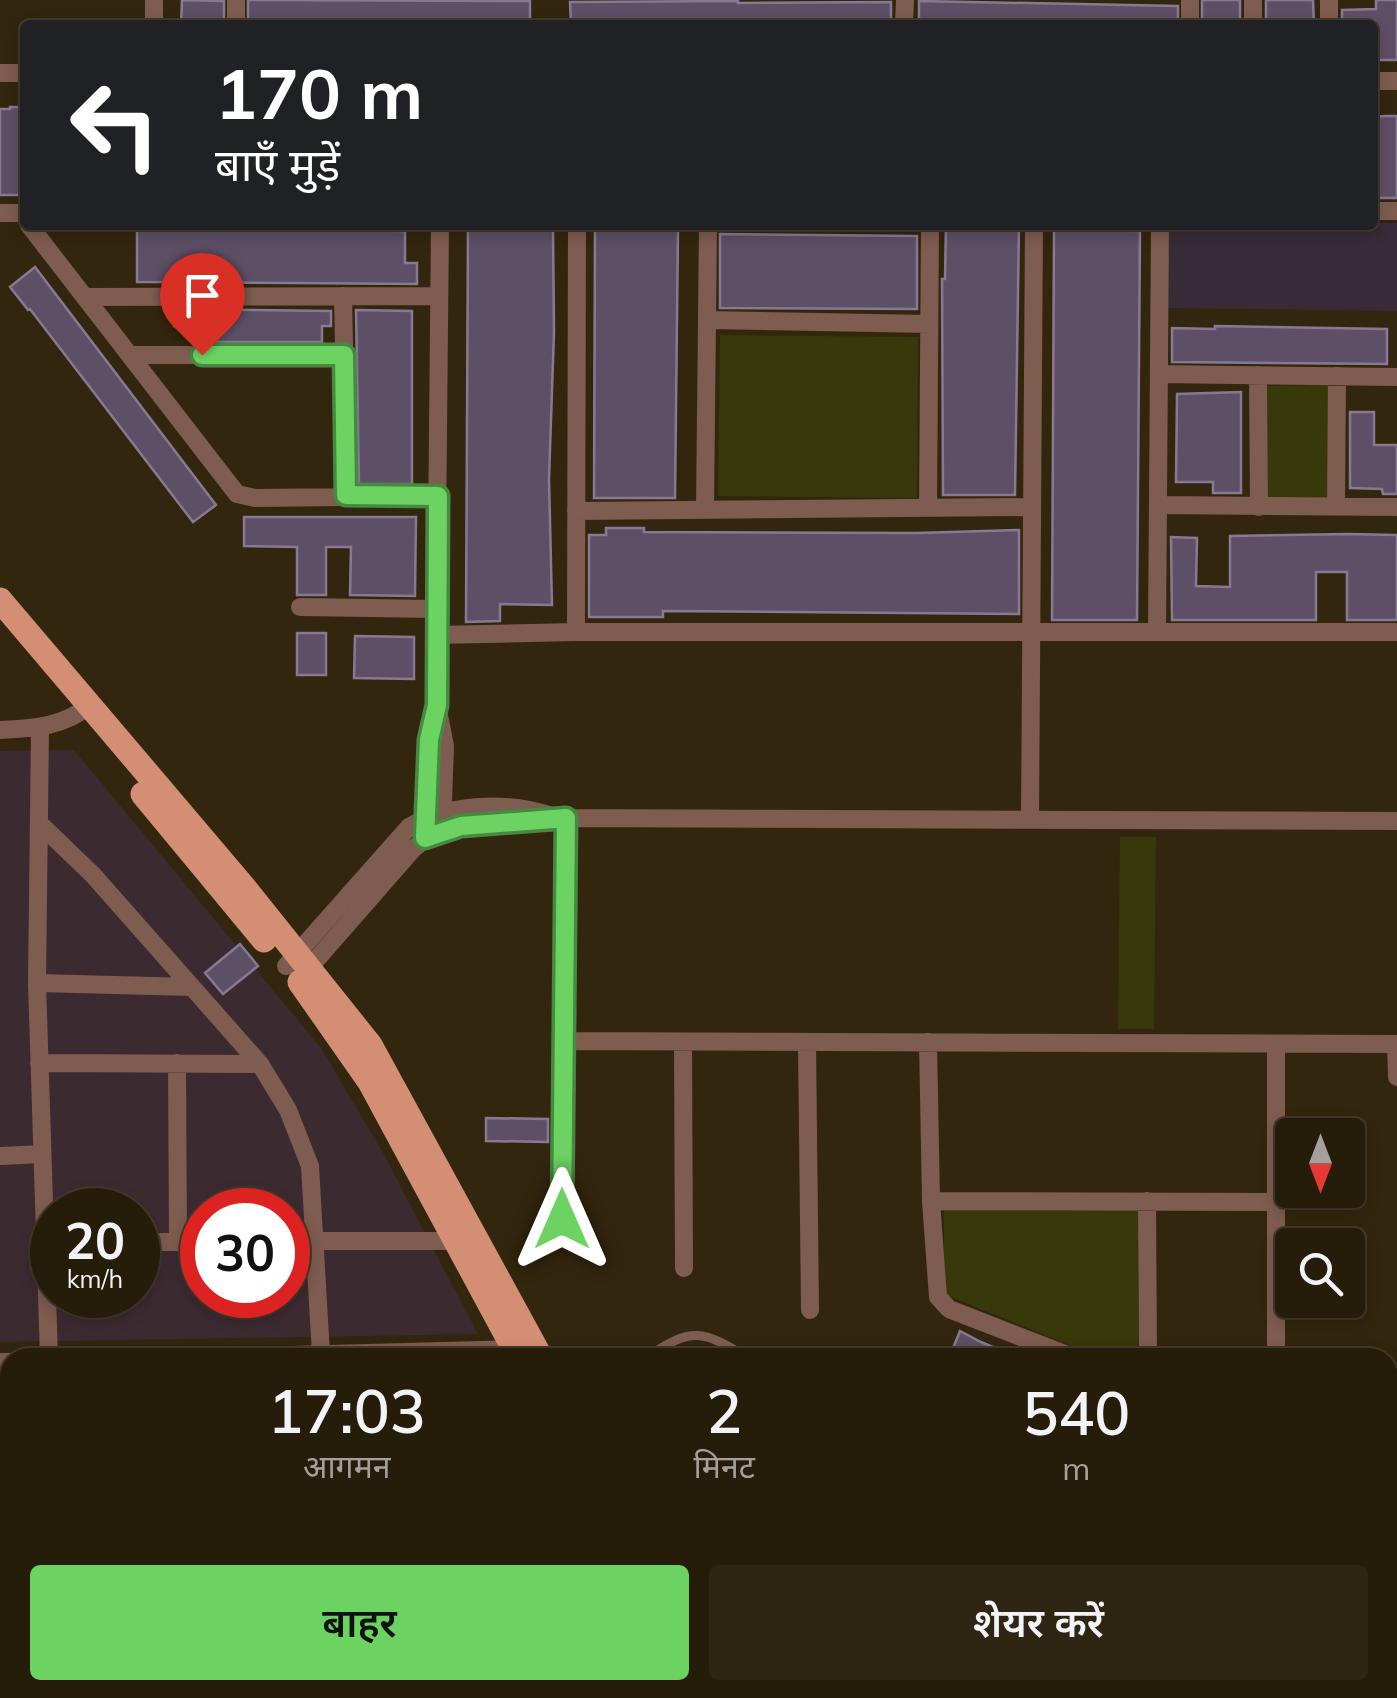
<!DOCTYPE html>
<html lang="hi">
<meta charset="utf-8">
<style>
:root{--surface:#261c0a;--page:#2e2513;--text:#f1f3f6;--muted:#a4a19c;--line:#423a2b;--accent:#6cd362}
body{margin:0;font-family:Mulish,"Noto Sans Devanagari",sans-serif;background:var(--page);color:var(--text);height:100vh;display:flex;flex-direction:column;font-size:38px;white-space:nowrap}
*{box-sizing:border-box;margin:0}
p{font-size:32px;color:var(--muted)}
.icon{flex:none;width:55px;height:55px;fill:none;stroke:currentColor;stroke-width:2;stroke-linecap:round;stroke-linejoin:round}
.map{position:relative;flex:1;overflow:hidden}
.panel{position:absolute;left:0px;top:1348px;width:1398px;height:352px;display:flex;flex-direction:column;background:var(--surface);border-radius:30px 30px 0 0;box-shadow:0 5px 15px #0003,0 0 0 2px var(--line)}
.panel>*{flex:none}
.guide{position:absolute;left:20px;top:20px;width:1358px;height:210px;border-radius:10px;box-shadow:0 5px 15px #0003,0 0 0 2px var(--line);background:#202124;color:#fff;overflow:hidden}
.needle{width:65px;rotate:180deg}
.fabs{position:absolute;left:1275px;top:1118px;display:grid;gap:20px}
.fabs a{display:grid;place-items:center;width:90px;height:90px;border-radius:10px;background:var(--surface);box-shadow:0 5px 15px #0003,0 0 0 2px var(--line);font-size:50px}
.speed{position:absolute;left:30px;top:1188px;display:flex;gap:20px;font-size:50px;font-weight:700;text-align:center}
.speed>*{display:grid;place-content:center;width:130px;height:130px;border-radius:50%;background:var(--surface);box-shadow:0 5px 15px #0003,0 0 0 2px var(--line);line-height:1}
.speed small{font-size:25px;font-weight:400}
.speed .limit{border:15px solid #d22;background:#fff;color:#111}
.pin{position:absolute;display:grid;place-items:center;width:85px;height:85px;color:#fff;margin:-102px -42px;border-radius:50% 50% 50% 0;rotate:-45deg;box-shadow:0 0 10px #0007}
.pin .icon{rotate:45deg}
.me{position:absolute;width:110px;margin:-55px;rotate:0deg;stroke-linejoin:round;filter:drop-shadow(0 0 8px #0008)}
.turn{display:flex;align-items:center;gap:35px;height:210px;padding:0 30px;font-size:45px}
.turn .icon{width:130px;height:130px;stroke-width:2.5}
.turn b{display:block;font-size:70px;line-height:85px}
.eta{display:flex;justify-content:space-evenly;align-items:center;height:170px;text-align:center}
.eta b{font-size:60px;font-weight:600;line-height:70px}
.button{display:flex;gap:20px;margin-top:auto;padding:20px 30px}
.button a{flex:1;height:115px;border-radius:10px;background:var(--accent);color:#111;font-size:40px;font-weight:600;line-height:115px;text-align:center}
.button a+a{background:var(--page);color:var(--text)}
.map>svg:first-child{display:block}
.commercial{fill:#3c2a31;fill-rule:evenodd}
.education{fill:#382b38}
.green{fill:#37390a}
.building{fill:#5d4f66;stroke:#887992;stroke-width:2.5}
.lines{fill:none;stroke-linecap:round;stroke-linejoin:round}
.service{stroke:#7e5c4f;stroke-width:9}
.minor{stroke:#7e5c4f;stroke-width:18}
.primary{stroke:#d38e74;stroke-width:25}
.route-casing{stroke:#468940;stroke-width:25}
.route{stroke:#6cd362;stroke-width:18}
</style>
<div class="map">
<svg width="1397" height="1698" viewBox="0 0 1397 1698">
<rect width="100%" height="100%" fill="#33260e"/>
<path class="commercial" d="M74,750L321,1048L382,1151L478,1334L0,1342V751ZM52,1210H138V1295H52ZM202,1210H288V1295H202Z"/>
<path class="education" d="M1373,223H1397V311L1168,308V225Z"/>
<path class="green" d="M720,335L918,337L917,498L718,496Z
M1330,385L1331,499H1268L1267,386Z
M1120,837H1156L1154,1029H1118Z
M944,1208H1138V1357H1099L944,1294Z
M546,1690H615L607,1698H546Z"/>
<path class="building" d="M182,0L224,1V22L221,25H181Z
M248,0L530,1V24L248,22Z
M1202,0H1240V25H1202Z
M1266,0H1313L1314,25H1266Z
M1376,0H1397V60H1375V21L1342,22V10L1376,9Z
M738,1V3L891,2V25H571L570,2Z
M919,1L1178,6V25H919Z
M10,107H25V195H0V109H10Z
M1386,116H1397V198H1372V117Z
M468,225L553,229L554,332L549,479L552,605L500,604V621L466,622Z
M946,225H1019L1015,495H943L942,279H945Z
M595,226L678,230L675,498H594Z
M137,228L405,231V263H417V284L137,282Z
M1054,230L1140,231L1137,620H1052Z
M720,234L917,236V309L720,308Z
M35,267L216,505L193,522L30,309L28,310L10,287Z
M174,309L331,311V326H322V342H195V326H174Z
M356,310L412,311V484H359Z
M1215,326L1387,329V364L1172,362V328L1215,329Z
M1241,392V493H1213V482H1176L1177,394Z
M1350,412H1374V445H1397V494H1383L1382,489L1350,488Z
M244,517H416L415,596L350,595L351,547H326V595H297V547L244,546Z
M606,528H644V532L916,533L1019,530V614L663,611V617H589V535H606Z
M1348,534L1397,535V620H1347V572H1316V620H1172L1171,537L1197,538L1196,586L1230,587V536Z
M297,633H326V675H297Z
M355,636L414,637V679L354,678Z
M240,944L258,966L223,994L205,973Z
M486,1118L548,1119V1142L486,1141Z
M960,1331L981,1342L1019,1358H949Z"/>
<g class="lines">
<path class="service" d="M646,1358C692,1326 702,1330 748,1358
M0,1405H10
M0,1513H10
M0,1601H10
M17,1690V1698
M67,1690V1698
M151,1690V1698"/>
<path class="minor" d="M236,0V25
M154,25V0
M904,25L905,0
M1190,25V0
M1253,25V0
M1329,25V0
M0,73H25
M1372,81H1397
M1372,211H1397
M0,213H25
M29,225L237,494L255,498L438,496
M440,225L436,635L437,705L445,746L442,831
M343,296L347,495
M85,297L439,296
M707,320L929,324
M132,355H344
M1159,374L1397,377
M1258,375L1259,507
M1158,505L1397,507
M1336,507L1337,376
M928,508L930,225
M705,510L708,225
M576,511L1032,507
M300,607L437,609
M576,632L577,225
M1157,632L1160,225
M436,635L576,632H1397
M40,728L37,983L49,1358
M0,730C34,728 63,727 90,705
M1030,820L1034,225
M39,823L93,875L260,1064L288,1110L310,1166L321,1354
M427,824L429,740L437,706
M286,966L409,827C449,803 508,801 552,816
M302,976L413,849C454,813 508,833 557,818L1397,821
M37,983L192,987
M562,1041L1397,1044
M683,1042L684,1268
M807,1042L810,1310
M928,1042L931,1201L938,1297L949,1309L1075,1358
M1276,1044V1358
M1396,1044L1397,1077
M39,1063L260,1064
M177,1063L178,1242
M0,1156L42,1154
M931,1201L1276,1202
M1147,1201L1148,1358
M561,1219L566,818
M288,1241H455
M138,1242H202
M180,1358L520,1349
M0,1362H10
M1388,1483L1397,1487
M203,1690V1698
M259,1690V1698
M475,1690V1698
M636,1690L642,1698
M734,1690L741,1698
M419,1698V1690
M541,1698V1690
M680,1698L690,1690"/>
<path class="primary" d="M0,600L242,885L370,1045L541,1358
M143,794L264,940
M300,982L370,1082L519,1358
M780,1690L787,1698"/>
</g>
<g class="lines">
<defs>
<path id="route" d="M202,355H344L346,495L438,496L437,705L429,740L425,838L461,826L566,818L562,1219"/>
</defs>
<use href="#route" class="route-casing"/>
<use href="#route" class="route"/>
</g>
</svg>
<div class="fabs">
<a><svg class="needle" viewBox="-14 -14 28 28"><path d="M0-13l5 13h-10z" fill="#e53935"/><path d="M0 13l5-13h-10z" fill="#a4a19c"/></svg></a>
<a><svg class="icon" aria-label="search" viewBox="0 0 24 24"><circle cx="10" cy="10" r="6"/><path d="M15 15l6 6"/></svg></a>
</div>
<div class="speed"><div>20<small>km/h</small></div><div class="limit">30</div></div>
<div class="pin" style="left:202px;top:355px;background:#d93025"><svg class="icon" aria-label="arrive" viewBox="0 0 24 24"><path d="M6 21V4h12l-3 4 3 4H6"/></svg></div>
<svg class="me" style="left:562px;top:1219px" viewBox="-20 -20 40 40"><path d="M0-17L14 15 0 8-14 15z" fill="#6cd362" stroke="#fff" stroke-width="4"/></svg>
<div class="guide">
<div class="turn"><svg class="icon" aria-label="left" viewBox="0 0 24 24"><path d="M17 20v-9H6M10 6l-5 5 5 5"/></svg><div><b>170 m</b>बाएँ मुड़ें</div></div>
</div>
<section class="panel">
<div class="eta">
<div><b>17:03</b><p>आगमन</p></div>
<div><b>2</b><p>मिनट</p></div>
<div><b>540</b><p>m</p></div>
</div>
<div class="button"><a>बाहर</a><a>शेयर करें</a></div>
</section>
</div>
